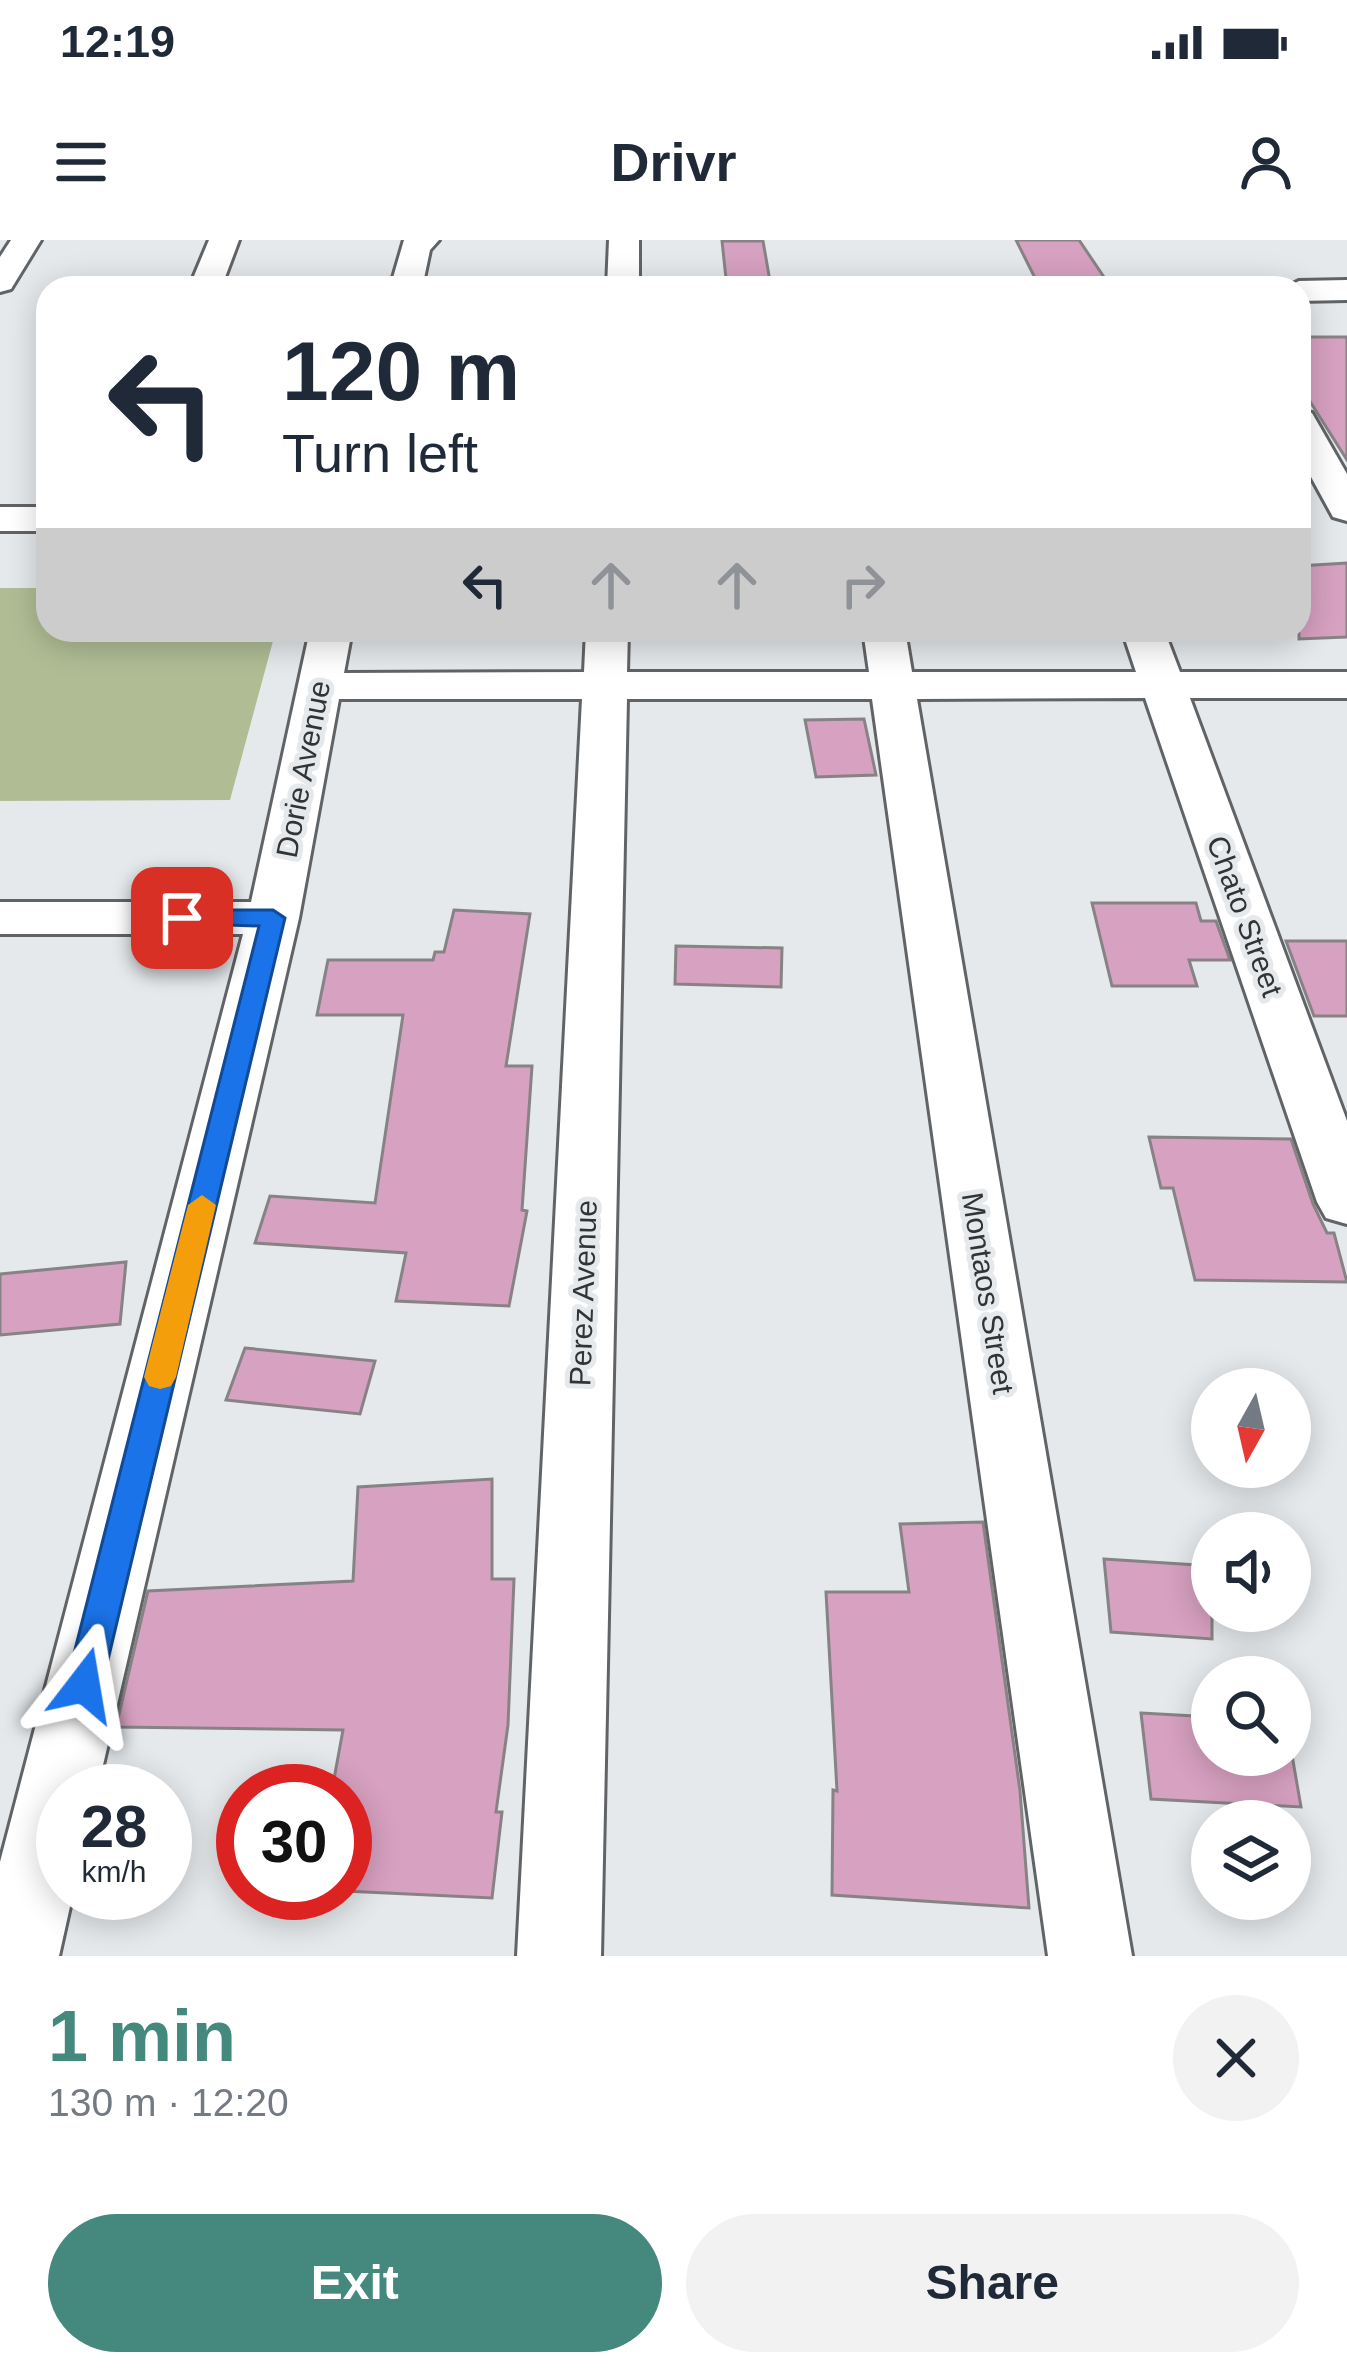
<!DOCTYPE html>
<meta charset="utf-8">
<style>
:root{--surface:#fff;--page:#f2f2f3;--text:#1f2937;--muted:#747a83;--accent:#44887e}
body{margin:0;font-family:Arial,sans-serif;background:var(--page);color:var(--text);height:100vh;display:flex;flex-direction:column;font-size:45px;white-space:nowrap}
*{box-sizing:border-box;margin:0}
p{font-size:39px;color:var(--muted)}
.icon{flex:none;width:66px;height:66px;fill:none;stroke:currentColor;stroke-width:2;stroke-linecap:round;stroke-linejoin:round}
.map{position:relative;height:1716px;overflow:hidden}
.side{display:flex;flex-direction:column;background:var(--surface);flex:1}
.side>*{flex:none}
.guide{position:absolute;left:36px;top:36px;width:1275px;height:366px;border-radius:36px;box-shadow:0 6px 30px #0003;background:#fff;color:var(--text);overflow:hidden}
.needle{width:78px;rotate:188deg}
.buttons{position:absolute;left:1191px;top:1128px;display:grid;gap:24px}
.buttons a{display:grid;place-items:center;width:120px;height:120px;border-radius:50%;background:var(--surface);box-shadow:0 6px 30px #0003;font-size:60px}
.speed{position:absolute;left:36px;top:1524px;display:flex;gap:24px;font-size:60px;font-weight:700;text-align:center}
.speed>*{display:grid;place-content:center;width:156px;height:156px;border-radius:50%;background:var(--surface);box-shadow:0 6px 30px #0003;line-height:1}
.speed small{font-size:30px;font-weight:400}
.speed .limit{border:18px solid #d22;background:#fff;color:#111}
.pin{position:absolute;display:grid;place-items:center;width:102px;height:102px;color:#fff;margin:-51px;border-radius:24px;box-shadow:0 6px 18px #0006}
.me{position:absolute;width:132px;margin:-66px;rotate:14deg;stroke-linejoin:round;filter:drop-shadow(0 0 9px #0008)}
.turn{display:flex;align-items:center;gap:42px;height:252px;padding:0 48px;font-size:54px}
.turn .icon{width:156px;height:156px;stroke-width:2.5}
.turn b{display:block;font-size:84px;line-height:102px}
.lanes{display:flex;align-items:center;height:114px;padding:0 48px;background:#0003;justify-content:center;gap:60px;direction:ltr}
.lanes .off{opacity:.35}
.round{display:grid;place-items:center;flex:none;width:126px;height:126px;border-radius:63px;background:var(--page)}
.summary{display:flex;align-items:center;justify-content:space-between;height:204px;padding:0 48px}
h1{font-size:72px;font-weight:700;line-height:90px;color:var(--accent)}
.cta{display:flex;gap:24px;margin-top:auto;padding:24px 48px}
.cta a{flex:1;height:138px;border-radius:72px;background:var(--accent);color:#fff;font-size:48px;font-weight:700;line-height:138px;text-align:center}
.cta a+a{background:var(--page);color:var(--text)}
.status{display:flex;justify-content:space-between;align-items:center;height:84px;padding:0 60px;background:var(--surface);direction:ltr}
.status svg{height:33px;fill:currentColor}
header{display:flex;justify-content:space-between;align-items:center;height:156px;padding:0 48px;background:var(--surface);font-size:54px;font-weight:700}
.map>svg:first-child{display:block}
.green{fill:#b0bd94}
.building{fill:#d7a1c1;stroke:#878385;stroke-width:3}
.lines{fill:none;stroke-linecap:round;stroke-linejoin:round}
.minor-casing{stroke:#616467;stroke-width:6}
.minor{fill:#fff;fill-rule:evenodd}
.route{fill:#1a73e8;stroke:#114b97;stroke-width:3}
.slow{fill:#f59e0b}
.labels{text-anchor:middle;dominant-baseline:central;stroke-width:10;stroke-linejoin:round;paint-order:stroke}
.street-label{font-size:30px;fill:#323334;stroke:#e5e9ec}
</style>
<div class="status"><b>12:19</b><svg viewBox="0 0 49 12"><path d="M0 12V9h3v3zM5 12V6h3v6zM10 12V3h3v9zM15 12V0h3v12zM26 1h20v11H26zM47 4h2v5h-2z"/></svg></div>
<header><svg class="icon" aria-label="menu" viewBox="0 0 24 24"><path d="M4 6h16M4 12h16M4 18h16"/></svg>Drivr<svg class="icon" aria-label="person" viewBox="0 0 24 24"><circle cx="12" cy="8" r="4"/><path d="M4 21q1-7 8-7t8 7"/></svg></header>
<div class="map">
<svg width="1347" height="1716" viewBox="0 0 1347 1716">
<rect width="100%" height="100%" fill="#e5e9ec"/>
<polygon class="green" points="0,348 48,348 48,390 276,390 230,560 0,561"/>
<g class="building">
<polygon points="1016,0 1079,0 1106,40 1037,42"/>
<polygon points="722,1 763,1 771,47 727,48"/>
<polygon points="1299,97 1347,97 1347,220 1299,144"/>
<polygon points="1347,323 1347,397 1299,399 1299,326"/>
<polygon points="864,479 876,535 816,537 805,480"/>
<polygon points="1092,663 1196,663 1201,681 1216,681 1230,720 1189,720 1197,746 1112,746"/>
<polygon points="454,670 530,674 506,826 532,826 522,970 527,971 509,1066 396,1061 406,1013 255,1003 270,956 375,963 403,775 317,775 328,720 433,720 435,712 444,712"/>
<polygon points="1286,701 1347,701 1347,776 1314,776"/>
<polygon points="676,706 782,708 781,747 675,744"/>
<polygon points="1149,897 1291,899 1313,964 1327,993 1334,993 1347,1042 1195,1040 1173,948 1161,948"/>
<polygon points="126,1022 120,1084 0,1095 0,1034"/>
<polygon points="245,1108 375,1121 360,1174 226,1160"/>
<polygon points="492,1239 492,1339 514,1339 508,1485 496,1572 502,1572 492,1658 345,1651 345,1550 332,1550 343,1490 116,1487 148,1351 353,1341 358,1247"/>
<polygon points="983,1282 1020,1551 1029,1668 832,1655 833,1550 837,1551 826,1352 909,1352 900,1284"/>
<polygon points="1104,1319 1212,1326 1212,1399 1111,1392"/>
<polygon points="1141,1473 1212,1477 1212,1515 1292,1515 1301,1567 1151,1559"/>
</g>
<g class="lines">
<g class="minor-casing">
<g id="minor">
<polygon points="11,0 41,0 11,49 0,52 0,17"/>
<polygon points="209,0 239,0 221,48 189,48"/>
<polygon points="404,0 439,0 430,10 422,48 390,48"/>
<polygon points="609,0 639,0 639,48 607,48"/>
<polygon points="1347,40 1347,60 1299,61 1299,48 1285,48 1299,41"/>
<polygon points="1299,170 1312,173 1347,234 1347,281 1333,277 1299,215"/>
<rect x="0" y="267" width="48" height="24"/>
<polygon points="310,390 352,390 344,433 584,432 586,390 628,390 627,432 869,432 863,390 905,390 912,432 1136,432 1122,390 1164,390 1180,432 1347,432 1347,458 1190,458 1347,881 1347,984 1326,978 1317,962 1145,458 917,459 1132,1716 1048,1716 872,459 627,459 601,1716 517,1716 582,459 339,459 299,678 97,1551 63,1551 63,1653 73,1653 59,1716 0,1716 0,1622 243,694 0,694 0,662 251,662"/>
</g>
</g>
<use href="#minor" class="minor"/>
</g>
<polygon class="route" points="182,670 273,670 285,678 102,1445 96,1457 84,1462 71,1457 66,1445 259,686 173,683 170,678 173,672"/>
<polygon class="slow" points="202,955 216,965 176,1137 171,1146 160,1149 149,1146 144,1137 188,965"/>
<g class="labels">
<g class="street-label">
<text transform="translate(303 529) rotate(-79)">Dorie Avenue</text>
<text transform="translate(1245 676) rotate(70)">Chato Street</text>
<text transform="translate(583 1053) rotate(-88)">Perez Avenue</text>
<text transform="translate(988 1053) rotate(81)">Montaos Street</text>
</g>
</g>
</svg>
<div class="buttons">
<a><svg class="needle" viewBox="-14 -14 28 28"><path d="M0-13l5 13h-10z" fill="#e53935"/><path d="M0 13l5-13h-10z" fill="#747a83"/></svg></a>
<a><svg class="icon" aria-label="sound" viewBox="0 0 24 24"><path d="M4 9h4l5-4v14l-5-4H4zM17 9q2 3 0 6"/></svg></a>
<a><svg class="icon" aria-label="search" viewBox="0 0 24 24"><circle cx="10" cy="10" r="6"/><path d="M15 15l6 6"/></svg></a>
<a><svg class="icon" aria-label="layers" viewBox="0 0 24 24"><path d="M12 4l9 5-9 5-9-5zM3 14l9 5 9-5"/></svg></a>
</div>
<div class="speed"><div>28<small>km/h</small></div><div class="limit">30</div></div>
<div class="pin" style="left:182px;top:678px;background:#d93025"><svg class="icon" aria-label="arrive" viewBox="0 0 24 24"><path d="M6 21V4h12l-3 4 3 4H6"/></svg></div>
<svg class="me" style="left:84px;top:1445px" viewBox="-20 -20 40 40"><path d="M0-17L14 15 0 8-14 15z" fill="#1a73e8" stroke="#fff" stroke-width="4"/></svg>
<div class="guide">
<div class="turn"><svg class="icon" aria-label="left" viewBox="0 0 24 24"><path d="M17 20v-9H6M10 6l-5 5 5 5"/></svg><div><b>120 m</b>Turn left</div></div>
<div class="lanes"><svg class="icon" aria-label="left" viewBox="0 0 24 24"><path d="M17 20v-9H6M10 6l-5 5 5 5"/></svg><svg class="icon off" aria-label="ahead" viewBox="0 0 24 24"><path d="M12 20V5M6 11l6-6 6 6"/></svg><svg class="icon off" aria-label="ahead" viewBox="0 0 24 24"><path d="M12 20V5M6 11l6-6 6 6"/></svg><svg class="icon off" aria-label="right" viewBox="0 0 24 24"><path d="M7 20v-9h11M14 6l5 5-5 5"/></svg></div>
</div>
</div>
<section class="side">
<div class="summary"><div><h1>1 min</h1><p>130 m · 12:20</p></div><a class="round"><svg class="icon" aria-label="close" viewBox="0 0 24 24"><path d="M6 6l12 12M18 6L6 18"/></svg></a></div>
<div class="cta"><a>Exit</a><a>Share</a></div>
</section>
